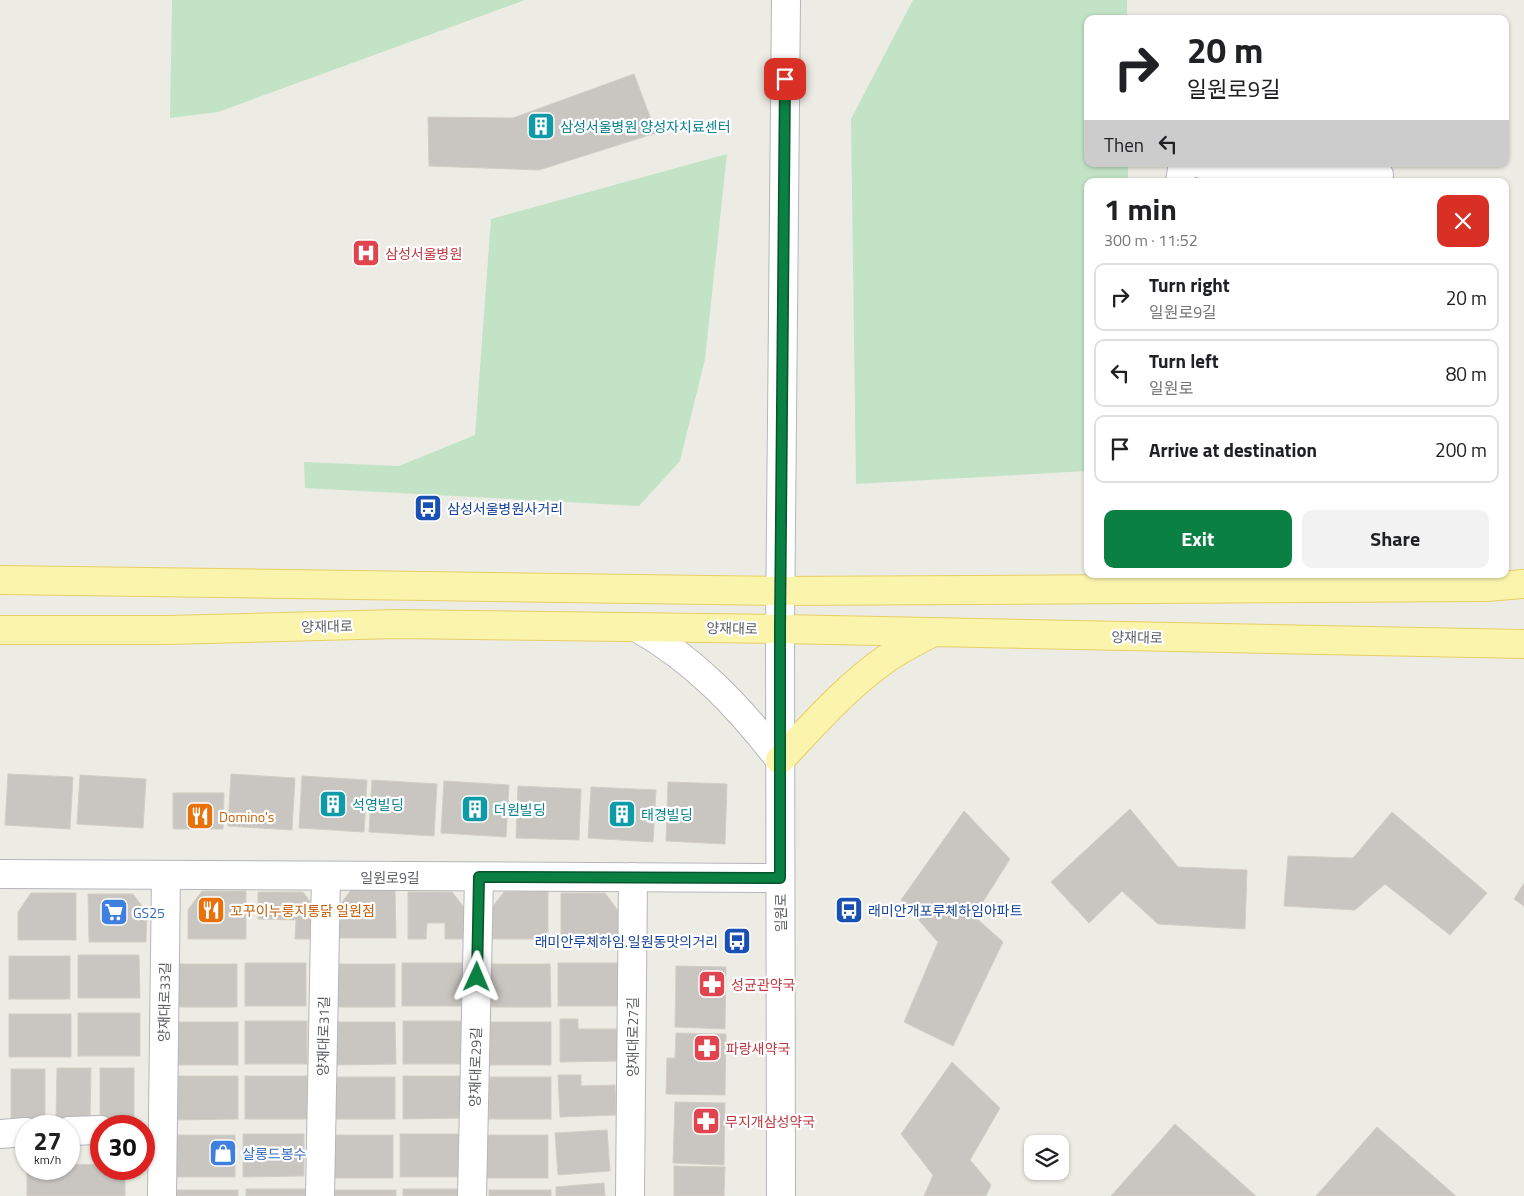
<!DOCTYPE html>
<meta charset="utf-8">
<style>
:root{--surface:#fff;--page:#f2f2f2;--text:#202124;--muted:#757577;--line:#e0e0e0;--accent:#0b8043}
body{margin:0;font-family:"Titillium Web","Noto Sans KR",sans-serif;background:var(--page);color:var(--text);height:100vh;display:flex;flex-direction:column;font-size:19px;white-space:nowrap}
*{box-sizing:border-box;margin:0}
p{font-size:16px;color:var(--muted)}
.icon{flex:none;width:28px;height:28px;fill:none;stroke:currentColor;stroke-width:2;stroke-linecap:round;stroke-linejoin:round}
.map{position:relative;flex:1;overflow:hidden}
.drawer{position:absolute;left:1084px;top:178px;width:425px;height:400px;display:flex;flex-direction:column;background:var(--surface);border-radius:10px;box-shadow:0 1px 4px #0004}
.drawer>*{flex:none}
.top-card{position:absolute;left:1084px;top:15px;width:425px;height:152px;border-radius:10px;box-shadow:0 1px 4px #0004;background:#fff;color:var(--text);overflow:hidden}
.buttons{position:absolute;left:1024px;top:1135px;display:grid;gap:10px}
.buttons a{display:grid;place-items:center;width:45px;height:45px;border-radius:10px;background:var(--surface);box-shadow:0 1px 4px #0004;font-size:25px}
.speed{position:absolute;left:15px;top:1115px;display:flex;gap:10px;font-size:25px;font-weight:700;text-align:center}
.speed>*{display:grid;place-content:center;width:65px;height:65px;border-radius:50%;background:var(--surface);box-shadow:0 1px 4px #0004;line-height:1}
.speed small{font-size:12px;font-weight:400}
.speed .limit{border:8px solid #d22;background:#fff;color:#111}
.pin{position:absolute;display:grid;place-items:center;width:42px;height:42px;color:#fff;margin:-21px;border-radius:10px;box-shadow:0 2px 8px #0006}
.me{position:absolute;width:55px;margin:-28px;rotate:1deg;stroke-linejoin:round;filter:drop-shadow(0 0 4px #0008)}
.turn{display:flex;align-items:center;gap:18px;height:105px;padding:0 20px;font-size:22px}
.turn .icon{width:65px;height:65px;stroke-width:2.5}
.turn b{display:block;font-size:35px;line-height:42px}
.then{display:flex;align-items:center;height:48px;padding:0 20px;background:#0003;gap:10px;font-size:19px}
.round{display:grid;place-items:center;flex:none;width:52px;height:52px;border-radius:10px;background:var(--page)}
.headline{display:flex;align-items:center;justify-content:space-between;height:85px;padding:0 20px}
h1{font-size:30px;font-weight:700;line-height:38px}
.action{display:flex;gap:10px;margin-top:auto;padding:10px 20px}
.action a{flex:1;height:58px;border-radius:10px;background:var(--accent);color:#fff;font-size:20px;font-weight:700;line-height:58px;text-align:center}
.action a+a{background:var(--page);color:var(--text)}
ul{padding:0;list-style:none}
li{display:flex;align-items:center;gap:15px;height:68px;margin:0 10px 8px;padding:0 10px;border:2px solid var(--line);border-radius:10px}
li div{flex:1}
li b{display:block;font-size:19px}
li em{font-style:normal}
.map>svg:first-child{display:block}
.green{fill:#c2e3c5}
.building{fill:#c9c6c1;stroke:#d2cec3}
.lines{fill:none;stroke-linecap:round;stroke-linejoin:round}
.minor-casing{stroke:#b4b6ba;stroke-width:30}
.major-casing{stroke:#e8cf63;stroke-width:30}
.minor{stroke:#fff;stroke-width:28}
.major{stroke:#faf4ad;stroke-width:28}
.route-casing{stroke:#07532c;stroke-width:12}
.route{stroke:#0b8043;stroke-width:9}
.labels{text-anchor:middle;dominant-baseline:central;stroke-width:4.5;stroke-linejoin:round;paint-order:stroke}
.culture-label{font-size:14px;fill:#0d838f;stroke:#fff;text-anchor:start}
.health-label{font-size:14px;fill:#be3a42;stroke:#fff;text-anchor:start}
.transit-label{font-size:14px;fill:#164399;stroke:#fff;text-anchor:start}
.street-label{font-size:14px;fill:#5c5f64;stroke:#fff}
.food-label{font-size:14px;fill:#c56008;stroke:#fff;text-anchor:start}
.shop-label{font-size:14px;fill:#366cbe;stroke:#fff;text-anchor:start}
</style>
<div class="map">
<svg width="1524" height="1196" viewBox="0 0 1524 1196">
<rect width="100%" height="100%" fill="#edece4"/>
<g class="green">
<polygon points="172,0 525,0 218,112 170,118"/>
<polygon points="913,0 1127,0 1127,19 1088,19 1088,164 1128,164 1128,181 1088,181 1087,471 856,484 851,119"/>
<polygon points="727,154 705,359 680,461 639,506 305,488 304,462 399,466 475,435 491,219"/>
</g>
<g class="building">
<polygon points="634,74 656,133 539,170 429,166 428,117 513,118"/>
<polygon points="8,774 73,777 70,829 5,825"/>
<polygon points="231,774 295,778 292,830 228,826"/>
<polygon points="80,775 146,779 143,828 77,824"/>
<polygon points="302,776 367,780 364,832 299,828"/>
<polygon points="372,780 437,784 434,836 369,832"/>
<polygon points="444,781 509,785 506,837 441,833"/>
<polygon points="668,782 727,784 725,844 666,841"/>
<polygon points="518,786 581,789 579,840 516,838"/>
<polygon points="591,787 656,790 653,842 588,838"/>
<polygon points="173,793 224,793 223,829 173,829"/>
<polygon points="1130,809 1178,867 1247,870 1245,929 1158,924 1122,891 1089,923 1051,882"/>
<polygon points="964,811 1010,859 974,916 1003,942 953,1046 904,1022 938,942 901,900"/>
<polygon points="1392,812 1487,893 1450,935 1385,884 1355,910 1284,906 1288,856 1353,858"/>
<polygon points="1524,883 1524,906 1514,899"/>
<polygon points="351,890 395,890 396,938 337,938 337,909"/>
<polygon points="202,891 246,891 246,939 188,939 188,910"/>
<polygon points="548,891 548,939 490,939 490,910 504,892"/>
<polygon points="258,892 303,892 317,911 316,939 295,939 296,920 258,919"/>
<polygon points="408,892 452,892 466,910 467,939 445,939 445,923 427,923 426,939 408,939"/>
<polygon points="31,893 76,893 76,940 18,940 18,912"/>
<polygon points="561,893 605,893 619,912 619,940 561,940"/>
<polygon points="88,894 133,894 147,913 146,942 89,942"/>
<polygon points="78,955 139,955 140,998 78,998"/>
<rect x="9" y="956" width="61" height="43"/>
<rect x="245" y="963" width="61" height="43"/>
<rect x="402" y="963" width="62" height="43"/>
<rect x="558" y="963" width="61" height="43"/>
<polygon points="175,964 237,964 237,1007 176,1007"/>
<rect x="333" y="964" width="62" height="43"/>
<polygon points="489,964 550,964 551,1007 489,1007"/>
<polygon points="676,966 726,967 725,1029 675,1027"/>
<rect x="78" y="1013" width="62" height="43"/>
<rect x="9" y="1014" width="62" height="43"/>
<polygon points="560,1019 578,1019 578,1029 621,1029 621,1061 560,1062"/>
<rect x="245" y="1021" width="62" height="43"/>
<rect x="403" y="1021" width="61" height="43"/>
<rect x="176" y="1022" width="62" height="43"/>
<polygon points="334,1022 395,1022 396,1064 334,1065"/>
<rect x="489" y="1022" width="62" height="43"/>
<polygon points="676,1033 726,1034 725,1095 666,1094 667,1058 675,1058"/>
<polygon points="952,1062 1000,1108 970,1160 991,1185 986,1196 924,1196 933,1175 901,1134"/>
<polygon points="57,1068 91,1068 90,1119 56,1118"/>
<rect x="100" y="1068" width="34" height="51"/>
<rect x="11" y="1069" width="34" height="51"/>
<polygon points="558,1075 581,1075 581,1086 615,1085 616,1115 560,1117"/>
<polygon points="176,1076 238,1076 238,1119 176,1120"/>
<rect x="245" y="1076" width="62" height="43"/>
<polygon points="403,1076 464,1076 465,1118 403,1119"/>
<rect x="334" y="1077" width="61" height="42"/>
<rect x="489" y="1077" width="62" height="42"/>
<polygon points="675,1102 725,1103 724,1165 673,1163"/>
<polygon points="1175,1124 1256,1196 1111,1196"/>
<polygon points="1377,1127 1456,1196 1316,1196"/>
<polygon points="607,1130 610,1171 558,1175 555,1133"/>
<polygon points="243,1134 304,1134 304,1176 243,1177"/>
<rect x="400" y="1134" width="62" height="43"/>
<polygon points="173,1135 235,1135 235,1177 174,1177"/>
<rect x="331" y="1135" width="62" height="43"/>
<polygon points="486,1135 548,1135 548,1178 487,1178"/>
<polygon points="69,1164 101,1165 101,1169 125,1169 125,1196 27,1196 27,1169 69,1169"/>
<polygon points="674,1166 725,1167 724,1196 674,1196"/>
<polygon points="604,1183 605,1196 556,1196 556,1187"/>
<rect x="246" y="1189" width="61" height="7"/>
<rect x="403" y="1189" width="62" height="7"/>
<rect x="176" y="1190" width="62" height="6"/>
<rect x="334" y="1190" width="62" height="6"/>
<rect x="489" y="1190" width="62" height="6"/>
</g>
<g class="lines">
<g class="minor-casing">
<g id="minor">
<polyline points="1201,164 1379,175"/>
<polyline points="1180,181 1183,164"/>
<path d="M 636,627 C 695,660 739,707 780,760"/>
<polyline points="0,874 780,878"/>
<polyline points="69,1131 101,1130"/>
<polyline points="0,1134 26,1132"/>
<polyline points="162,1196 166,875"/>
<polyline points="320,1196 326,876"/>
<polyline points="472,1196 479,877"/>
<polyline points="630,1196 633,877"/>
<polyline points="781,1196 780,629 786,0"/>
</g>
</g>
<g class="major-casing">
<g id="major">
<polyline points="0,580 780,591 1487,587 1524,584"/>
<polyline points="0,630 169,630 396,624 780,629 1524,644"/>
<path d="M 780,760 C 813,725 846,687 886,659 C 900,649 917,641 933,632"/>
</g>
</g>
<use href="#minor" class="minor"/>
<use href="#major" class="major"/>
</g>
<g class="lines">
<g class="route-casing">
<polyline id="route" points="477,977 479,877 780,878 780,629 785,79"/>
</g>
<use href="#route" class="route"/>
</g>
<defs>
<g id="building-square" transform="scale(1.4375)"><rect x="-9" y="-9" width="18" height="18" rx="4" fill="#0f9aa8" stroke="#fff"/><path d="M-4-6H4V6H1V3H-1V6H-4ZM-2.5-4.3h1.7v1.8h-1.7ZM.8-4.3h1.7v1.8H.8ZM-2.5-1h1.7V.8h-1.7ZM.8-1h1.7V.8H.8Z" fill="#fff"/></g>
<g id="hospital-square" transform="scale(1.4375)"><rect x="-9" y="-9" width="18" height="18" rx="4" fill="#e0444e" stroke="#fff"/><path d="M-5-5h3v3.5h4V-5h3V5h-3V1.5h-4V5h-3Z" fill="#fff"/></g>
<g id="bus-square" transform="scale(1.4375)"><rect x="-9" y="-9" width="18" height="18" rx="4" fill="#1a4fb4" stroke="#fff"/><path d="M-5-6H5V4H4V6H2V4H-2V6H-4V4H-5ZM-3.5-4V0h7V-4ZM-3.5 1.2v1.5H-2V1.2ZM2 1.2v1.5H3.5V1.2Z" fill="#fff"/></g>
<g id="restaurant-square" transform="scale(1.4375)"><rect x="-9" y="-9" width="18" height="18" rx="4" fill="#e8710a" stroke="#fff"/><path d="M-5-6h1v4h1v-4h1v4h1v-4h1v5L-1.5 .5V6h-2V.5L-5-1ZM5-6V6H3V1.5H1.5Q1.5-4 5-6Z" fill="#fff"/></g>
<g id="supermarket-square" transform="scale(1.4375)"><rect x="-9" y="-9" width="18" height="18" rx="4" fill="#3f7fe0" stroke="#fff"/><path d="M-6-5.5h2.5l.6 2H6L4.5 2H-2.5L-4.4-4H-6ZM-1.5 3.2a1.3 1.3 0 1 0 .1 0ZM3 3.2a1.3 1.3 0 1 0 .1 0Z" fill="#fff"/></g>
<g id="pharmacy-square" transform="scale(1.4375)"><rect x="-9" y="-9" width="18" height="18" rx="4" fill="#e0444e" stroke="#fff"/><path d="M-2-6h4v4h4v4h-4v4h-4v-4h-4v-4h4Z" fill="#fff"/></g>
<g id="shop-square" transform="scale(1.4375)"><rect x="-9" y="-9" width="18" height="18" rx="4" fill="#3f7fe0" stroke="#fff"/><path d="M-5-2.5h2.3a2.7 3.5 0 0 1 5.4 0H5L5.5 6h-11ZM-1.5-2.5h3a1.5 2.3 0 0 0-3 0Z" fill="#fff"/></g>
</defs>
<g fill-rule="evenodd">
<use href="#building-square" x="541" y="126"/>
<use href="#hospital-square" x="366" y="253"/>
<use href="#bus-square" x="428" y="508"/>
<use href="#building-square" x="333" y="804"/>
<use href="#building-square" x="475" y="809"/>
<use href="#building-square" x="622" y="814"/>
<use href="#restaurant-square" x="200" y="816"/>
<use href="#restaurant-square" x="211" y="910"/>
<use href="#bus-square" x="849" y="910"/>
<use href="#supermarket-square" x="114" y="912"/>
<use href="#bus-square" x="737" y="941"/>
<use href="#pharmacy-square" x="712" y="984"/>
<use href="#pharmacy-square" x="707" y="1048"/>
<use href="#pharmacy-square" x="706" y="1121"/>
<use href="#shop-square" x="223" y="1153"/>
</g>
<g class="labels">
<g class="culture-label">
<text x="560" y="126">삼성서울병원 양성자치료센터</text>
<text x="352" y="804">석영빌딩</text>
<text x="494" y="809">더원빌딩</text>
<text x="641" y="814">태경빌딩</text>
</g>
<g class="health-label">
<text x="385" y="253">삼성서울병원</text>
<text x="731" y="984">성균관약국</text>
<text x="726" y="1048">파랑새약국</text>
<text x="725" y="1121">무지개삼성약국</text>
</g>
<g class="transit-label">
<text x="447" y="508">삼성서울병원사거리</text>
<text x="868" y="910">래미안개포루체하임아파트</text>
<text x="718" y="941" text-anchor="end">래미안루체하임.일원동맛의거리</text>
</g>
<g class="street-label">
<text transform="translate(327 626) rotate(-1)">양재대로</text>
<text transform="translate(732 628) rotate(1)">양재대로</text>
<text transform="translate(1137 637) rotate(1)">양재대로</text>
<text x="390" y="877">일원로9길</text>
<text transform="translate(780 913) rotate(-90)">일원로</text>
<text transform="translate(164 1002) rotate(-89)">양재대로33길</text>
<text transform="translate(323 1036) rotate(-89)">양재대로31길</text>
<text transform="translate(632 1037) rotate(-90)">양재대로27길</text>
<text transform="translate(475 1067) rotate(-89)">양재대로29길</text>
</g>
<g class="food-label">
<text x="219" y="816">Domino's</text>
<text x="230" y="910">꼬꾸이누룽지통닭 일원점</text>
</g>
<g class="shop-label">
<text x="133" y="912">GS25</text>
<text x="242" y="1153">살롱드봉수</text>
</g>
</g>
</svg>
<div class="buttons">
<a><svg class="icon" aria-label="layers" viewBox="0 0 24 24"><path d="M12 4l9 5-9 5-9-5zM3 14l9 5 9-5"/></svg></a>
</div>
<div class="speed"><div>27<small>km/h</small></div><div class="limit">30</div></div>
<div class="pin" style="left:785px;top:79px;background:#d93025"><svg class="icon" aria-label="arrive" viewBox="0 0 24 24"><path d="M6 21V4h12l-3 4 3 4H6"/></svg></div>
<svg class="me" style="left:477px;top:977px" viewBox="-20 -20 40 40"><path d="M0-17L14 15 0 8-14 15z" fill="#0b8043" stroke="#fff" stroke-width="4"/></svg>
<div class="top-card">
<div class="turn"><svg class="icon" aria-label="right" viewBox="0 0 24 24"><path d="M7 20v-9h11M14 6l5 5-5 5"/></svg><div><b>20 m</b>일원로9길</div></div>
<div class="then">Then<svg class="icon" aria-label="left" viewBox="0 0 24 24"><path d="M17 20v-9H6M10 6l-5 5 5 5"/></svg></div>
</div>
<section class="drawer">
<div class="headline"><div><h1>1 min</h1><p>300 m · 11:52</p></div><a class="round" style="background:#d93025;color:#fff"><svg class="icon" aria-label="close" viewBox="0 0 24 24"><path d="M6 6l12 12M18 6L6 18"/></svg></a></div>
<ul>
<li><svg class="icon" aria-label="right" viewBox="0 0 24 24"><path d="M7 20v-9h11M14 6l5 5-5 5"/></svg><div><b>Turn right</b><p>일원로9길</p></div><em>20 m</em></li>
<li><svg class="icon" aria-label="left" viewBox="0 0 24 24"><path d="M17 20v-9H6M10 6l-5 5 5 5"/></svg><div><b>Turn left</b><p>일원로</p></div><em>80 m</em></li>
<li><svg class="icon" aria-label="arrive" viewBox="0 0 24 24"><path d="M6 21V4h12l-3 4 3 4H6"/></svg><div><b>Arrive at destination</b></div><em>200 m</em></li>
</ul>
<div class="action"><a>Exit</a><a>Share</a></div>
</section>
</div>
